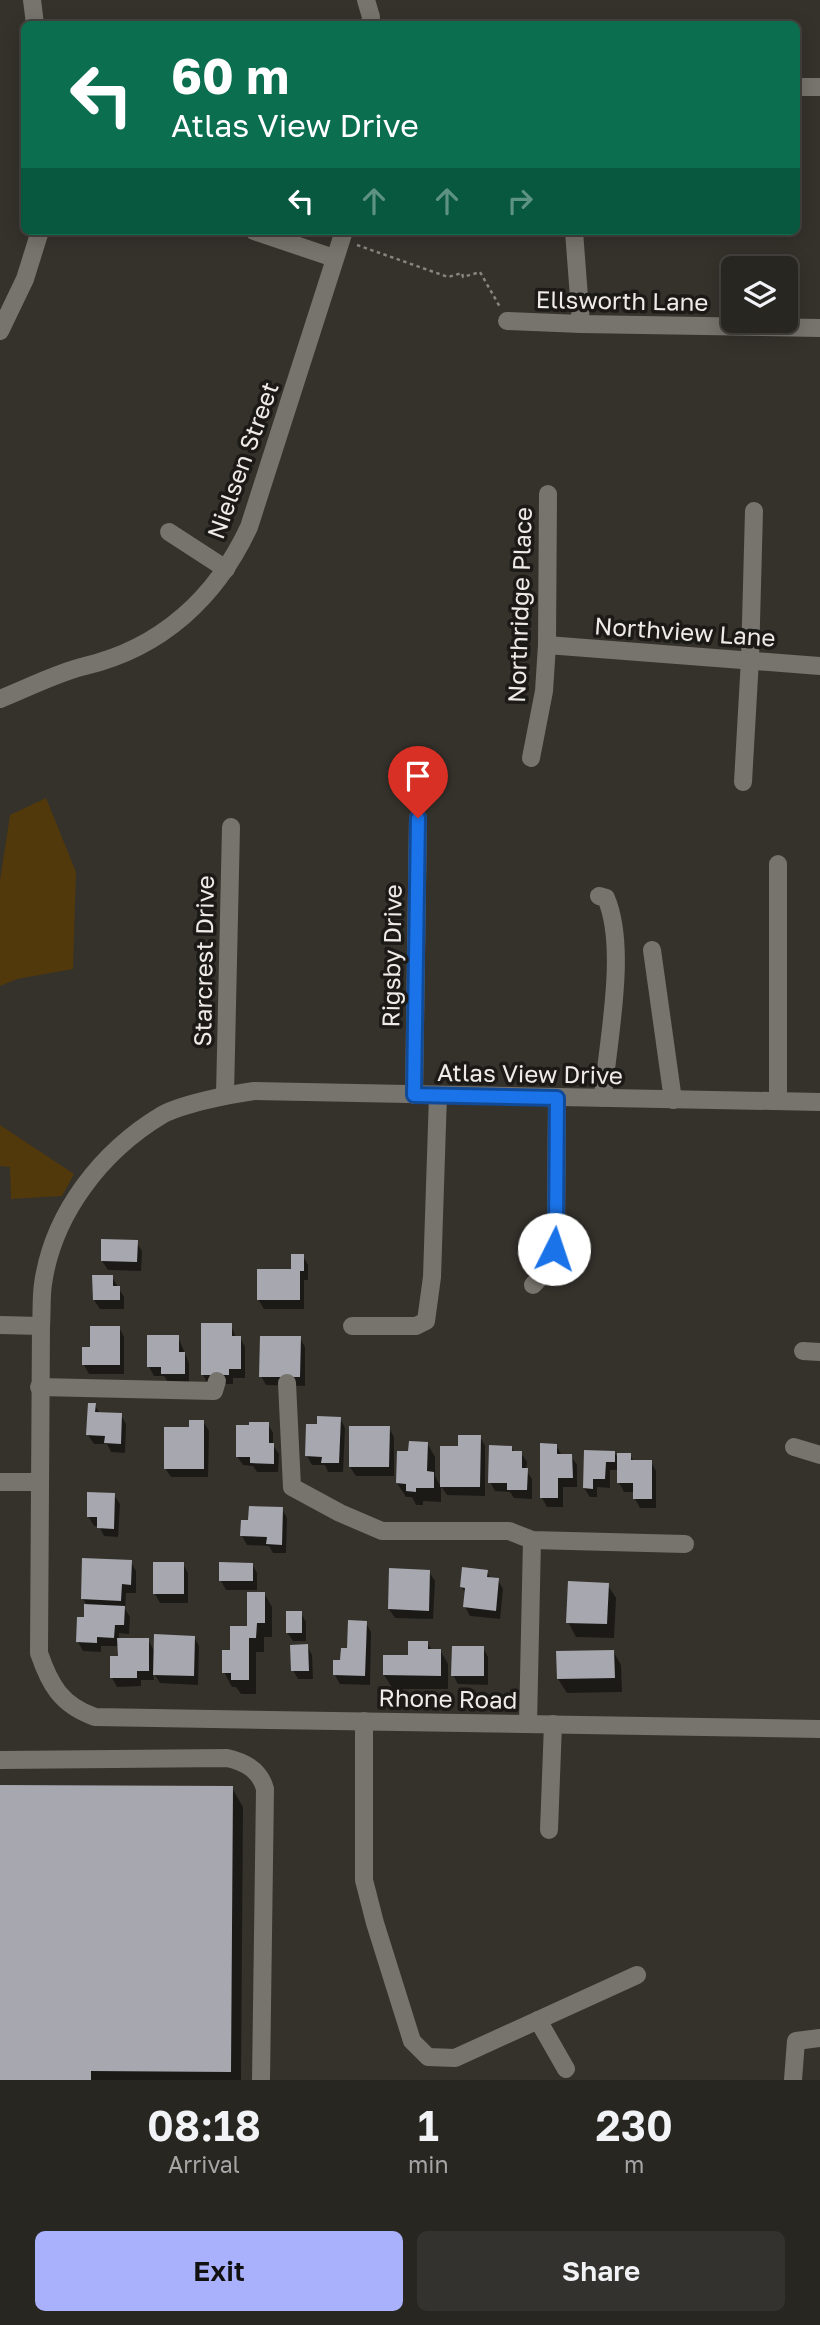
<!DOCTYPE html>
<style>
:root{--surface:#282621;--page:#34322e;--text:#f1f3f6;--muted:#a5a5a5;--line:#44433f;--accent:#a9b0fc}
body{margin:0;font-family:"Golos Text",sans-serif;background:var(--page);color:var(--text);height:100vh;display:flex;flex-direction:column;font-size:26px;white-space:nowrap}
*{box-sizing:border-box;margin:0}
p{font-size:23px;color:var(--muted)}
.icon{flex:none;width:38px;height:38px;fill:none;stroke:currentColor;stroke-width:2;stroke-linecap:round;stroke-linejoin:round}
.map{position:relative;height:2080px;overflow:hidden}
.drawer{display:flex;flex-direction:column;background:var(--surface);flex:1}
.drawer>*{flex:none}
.top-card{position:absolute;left:21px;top:21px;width:779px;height:214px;border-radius:10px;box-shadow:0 4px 18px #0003,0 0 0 2px var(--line);background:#0b6e4f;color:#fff;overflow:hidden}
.fabs{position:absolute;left:721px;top:256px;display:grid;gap:14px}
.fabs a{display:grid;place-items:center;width:77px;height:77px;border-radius:10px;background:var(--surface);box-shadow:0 4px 18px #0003,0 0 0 2px var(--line);font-size:35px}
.pin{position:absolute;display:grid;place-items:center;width:60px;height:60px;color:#fff;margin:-72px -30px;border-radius:50% 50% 50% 0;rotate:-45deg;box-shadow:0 0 7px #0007}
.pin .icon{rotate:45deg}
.me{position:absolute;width:77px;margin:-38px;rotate:4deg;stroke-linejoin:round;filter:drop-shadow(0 0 5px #0008)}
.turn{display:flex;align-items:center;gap:24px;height:147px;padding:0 35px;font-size:32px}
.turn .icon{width:91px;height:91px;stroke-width:2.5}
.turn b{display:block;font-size:49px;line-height:60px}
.lanes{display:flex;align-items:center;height:66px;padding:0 35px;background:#0003;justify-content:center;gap:35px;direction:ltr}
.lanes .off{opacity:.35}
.eta{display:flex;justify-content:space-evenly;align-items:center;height:119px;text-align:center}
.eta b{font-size:42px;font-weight:600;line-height:49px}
.cta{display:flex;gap:14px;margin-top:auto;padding:14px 35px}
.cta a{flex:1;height:80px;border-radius:10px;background:var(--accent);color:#111;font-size:28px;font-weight:600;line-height:80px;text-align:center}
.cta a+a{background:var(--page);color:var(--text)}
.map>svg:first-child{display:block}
.green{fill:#51390b}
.shadow{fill:#0007}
.building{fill:#a6a7af}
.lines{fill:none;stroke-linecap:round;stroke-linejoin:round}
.path{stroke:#888580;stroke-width:2.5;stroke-dasharray:3.5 3.5;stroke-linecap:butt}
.minor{stroke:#77736d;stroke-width:18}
.route-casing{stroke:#114b97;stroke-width:18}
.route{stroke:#1a73e8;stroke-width:12}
.labels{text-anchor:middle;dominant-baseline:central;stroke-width:7;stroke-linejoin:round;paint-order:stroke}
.street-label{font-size:24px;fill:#eeebe8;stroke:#1b1a17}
</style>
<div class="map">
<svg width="820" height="2080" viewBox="0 0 820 2080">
<rect width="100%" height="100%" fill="#35322c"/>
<g class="green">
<polygon points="46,798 76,872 73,969 17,979 0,986 0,881 10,815"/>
<polygon points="0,1125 74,1174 62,1196 11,1199 10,1167 0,1166"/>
</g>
<g class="shadow">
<polygon points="136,1242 142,1251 141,1271 108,1270 102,1261"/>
<polygon points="303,1256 308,1265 308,1280 304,1280 304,1309 264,1309 258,1299 293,1271"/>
<polygon points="112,1277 124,1297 124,1309 100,1309 94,1300"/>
<polygon points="231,1325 236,1338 240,1338 245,1347 245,1378 233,1378 233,1384 208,1384 203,1375"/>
<polygon points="119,1327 124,1337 124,1374 89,1374 84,1365 91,1349"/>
<polygon points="178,1337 189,1363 189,1382 168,1382 164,1376 154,1376 149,1367"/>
<polygon points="300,1338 305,1347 305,1386 266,1385 261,1376"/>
<polygon points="95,1405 100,1414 121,1415 126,1424 125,1453 111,1452 107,1444 94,1444 88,1435"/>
<polygon points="340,1418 345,1428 343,1472 328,1472 325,1465 312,1465 307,1456 319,1426"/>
<polygon points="203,1421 209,1431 208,1477 171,1477 165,1468 191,1429"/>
<polygon points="268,1424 273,1433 273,1445 279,1454 278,1472 257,1472 253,1466 243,1465 237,1456"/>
<polygon points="389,1428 394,1437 394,1476 356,1476 350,1467"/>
<polygon points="480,1437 485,1446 485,1496 447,1495 441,1486 459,1447"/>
<polygon points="427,1443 435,1457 435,1476 441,1487 441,1502 423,1501 423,1505 416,1505 412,1497 406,1497 397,1483 410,1453"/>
<polygon points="556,1445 561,1454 571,1456 577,1465 577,1487 563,1487 563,1507 547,1507 542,1498"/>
<polygon points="511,1447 514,1452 521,1453 527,1462 526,1470 532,1479 532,1499 514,1498 510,1492 495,1491 490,1482"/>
<polygon points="586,1451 614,1452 619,1460 630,1454 634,1462 651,1462 656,1471 656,1508 640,1508 635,1499 635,1492 624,1492 619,1483 619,1470 610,1470 610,1488 597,1487 597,1497 590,1497 584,1488"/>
<polygon points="114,1495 120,1504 118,1537 104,1536 99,1526 94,1526 88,1516"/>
<polygon points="282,1509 287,1518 286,1553 273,1553 269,1546 247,1545 242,1536 250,1522"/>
<polygon points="131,1562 136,1571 136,1593 126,1593 125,1609 130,1617 129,1634 119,1633 119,1640 148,1640 155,1652 194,1637 199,1646 198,1685 160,1683 153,1672 154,1680 141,1680 141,1686 117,1687 112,1678 119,1658 119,1646 101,1646 101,1652 83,1651 78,1642 85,1619 86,1604 83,1599"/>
<polygon points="183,1564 188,1573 188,1603 160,1603 155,1594"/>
<polygon points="252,1564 257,1573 257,1590 226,1590 221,1581"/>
<polygon points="429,1572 435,1581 433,1619 395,1618 389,1609"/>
<polygon points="487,1572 491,1579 498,1580 503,1589 500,1619 470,1616 465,1607 466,1595 462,1587"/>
<polygon points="607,1584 616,1598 614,1638 576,1637 568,1622"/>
<polygon points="264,1593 272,1607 272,1637 264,1637 264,1652 256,1652 256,1694 241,1694 236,1687 232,1687 224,1672 232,1652 248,1628"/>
<polygon points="301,1613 306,1622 306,1641 293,1641 287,1632"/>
<polygon points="366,1623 371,1632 370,1685 340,1684 335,1675"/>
<polygon points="427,1643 432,1650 440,1650 448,1664 448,1689 393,1689 384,1675"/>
<polygon points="307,1646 312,1655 313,1679 298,1679 293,1670"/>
<polygon points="483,1648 488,1657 488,1685 458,1684 453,1675"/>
<polygon points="613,1651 621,1665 622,1692 567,1693 558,1679"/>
<polygon points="0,1787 232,1788 243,1807 241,2080 0,2080"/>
</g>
<g class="building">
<polygon points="101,1239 138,1240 137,1262 101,1261"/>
<polygon points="291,1254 304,1254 304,1271 300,1271 300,1300 257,1300 257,1269 291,1269"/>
<polygon points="92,1275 113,1275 113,1286 120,1286 120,1300 93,1300"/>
<polygon points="201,1323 232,1323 232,1336 241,1336 241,1369 229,1369 229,1375 201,1375"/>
<polygon points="90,1326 120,1326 120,1365 82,1365 82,1347 90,1347"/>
<polygon points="147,1335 179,1335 179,1352 185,1352 185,1374 161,1374 161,1367 147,1367"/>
<polygon points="260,1336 301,1336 300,1377 259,1377"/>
<polygon points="88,1403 96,1403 95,1412 122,1413 121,1444 104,1443 105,1436 86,1435"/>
<polygon points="317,1416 341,1417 339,1463 321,1463 322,1457 305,1456 306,1424 317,1424"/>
<polygon points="189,1420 204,1420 204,1469 164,1469 164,1427 189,1427"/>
<polygon points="249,1422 269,1422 269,1443 274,1443 274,1464 250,1463 250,1457 236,1457 236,1425 249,1425"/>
<polygon points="349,1426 390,1426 389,1467 349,1467"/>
<polygon points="458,1435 481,1435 480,1487 440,1487 440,1446 458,1446"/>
<polygon points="409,1441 428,1442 427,1471 434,1472 434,1488 416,1488 416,1492 406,1491 406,1484 396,1483 397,1451 408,1451"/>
<polygon points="540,1443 557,1444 557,1454 572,1454 573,1478 558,1478 558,1498 540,1498"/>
<polygon points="489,1445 512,1446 512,1451 522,1451 522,1468 528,1468 527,1490 507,1490 507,1483 488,1483"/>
<polygon points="584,1450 615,1451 615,1462 606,1462 605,1479 593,1479 593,1489 583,1488"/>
<polygon points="617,1453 631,1453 631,1460 652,1460 652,1499 633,1499 633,1483 617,1483"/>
<polygon points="87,1492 115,1493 114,1529 97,1528 97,1517 87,1517"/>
<polygon points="249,1506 283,1507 282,1545 266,1544 267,1537 240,1536 241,1520 248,1520"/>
<polygon points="82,1558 132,1560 131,1585 122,1584 121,1601 81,1599"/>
<rect x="153" y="1562" width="31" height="32"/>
<polygon points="219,1562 253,1563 253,1581 219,1581"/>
<polygon points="462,1567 488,1570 487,1577 499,1578 496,1611 463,1607 465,1588 460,1587"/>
<polygon points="389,1568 430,1570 429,1611 388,1609"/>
<polygon points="568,1581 609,1583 607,1624 566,1623"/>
<polygon points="247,1592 265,1592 265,1623 257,1623 256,1638 249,1638 249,1680 231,1680 231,1673 222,1673 222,1650 230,1650 230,1626 247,1626"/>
<polygon points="84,1604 125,1606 124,1625 115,1625 114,1638 97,1637 97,1643 76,1642 77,1617 84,1617"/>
<rect x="286" y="1611" width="16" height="22"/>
<polygon points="348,1620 367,1621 365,1676 333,1675 333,1660 340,1660 341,1648 347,1648"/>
<polygon points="154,1634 195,1636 194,1676 153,1675"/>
<polygon points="117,1638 149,1638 149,1671 137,1671 137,1678 110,1678 110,1656 118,1656"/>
<polygon points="408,1641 428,1641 428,1649 441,1649 441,1676 383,1675 383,1655 408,1655"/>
<polygon points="308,1644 309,1671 291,1671 290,1645"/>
<polygon points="452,1646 484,1646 484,1676 451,1676"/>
<polygon points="614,1650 615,1678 557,1679 556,1651"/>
<polygon points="0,1785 233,1786 231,2072 91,2071 91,2080 0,2080"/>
</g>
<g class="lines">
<polyline class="path" points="357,245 448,277 462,273 463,277 480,272 500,307"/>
<g class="minor">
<polyline points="32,0 35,24"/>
<polyline points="366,0 371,17 370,24"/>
<polyline points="796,87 820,87"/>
<polyline points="254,231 334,258"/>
<polyline points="574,231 581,324"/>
<polyline points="507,321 581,324 820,328"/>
<polyline points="0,331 25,279 40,231"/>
<polyline points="169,532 226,569"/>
<polyline points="547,645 820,666"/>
<path d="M 0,699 C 28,688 56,673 85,666 C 161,648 216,598 249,527 L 344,231"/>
<polyline points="531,758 544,691 547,645 548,494"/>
<polyline points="743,782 750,659 754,511"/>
<path d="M 599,896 L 606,898 C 628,949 607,1044 603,1098"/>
<polyline points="652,950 673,1100"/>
<polyline points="225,1095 231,827"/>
<polyline points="414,1095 418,818"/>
<polyline points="778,1101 778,864"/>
<path d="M 820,1102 L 254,1091 C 232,1094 181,1104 162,1115 C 102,1151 53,1213 43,1284 C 41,1298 42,1312 41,1326 L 39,1653 C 50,1685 61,1705 95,1717 L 820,1729"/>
<polyline points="533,1285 551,1266 556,1233 557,1098"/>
<polyline points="0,1325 41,1326"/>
<polyline points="352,1326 416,1326 426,1321 432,1277 438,1095"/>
<polyline points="803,1351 820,1352"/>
<polyline points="287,1383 292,1487 340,1513 382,1531 509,1531 532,1540 685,1544"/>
<polyline points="39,1387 214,1391 217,1381"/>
<polyline points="794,1447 820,1455"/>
<polyline points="0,1482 40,1482"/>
<polyline points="364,1721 364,1880 375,1923 412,2041 428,2057 455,2058 637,1975"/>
<polyline points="528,1724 532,1540"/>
<path d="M 0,1760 L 227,1758 C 245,1762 260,1770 265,1789 L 261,2080"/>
<polyline points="549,1830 553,1724"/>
<polyline points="538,2020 566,2069"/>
<polyline points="793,2080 796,2041 820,2038"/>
</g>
</g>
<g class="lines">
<g class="route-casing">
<polyline id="route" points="418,818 414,1095 557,1098 556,1233 554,1249"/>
</g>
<use href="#route" class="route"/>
</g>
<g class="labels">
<g class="street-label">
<text transform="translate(622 300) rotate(1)">Ellsworth Lane</text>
<text transform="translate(242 460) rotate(-70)">Nielsen Street</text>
<text transform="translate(519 605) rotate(-88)">Northridge Place</text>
<text transform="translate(685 631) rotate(4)">Northview Lane</text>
<text transform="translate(391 956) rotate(-89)">Rigsby Drive</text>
<text transform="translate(203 961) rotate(-89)">Starcrest Drive</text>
<text transform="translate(530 1073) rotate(1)">Atlas View Drive</text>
<text transform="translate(448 1698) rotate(1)">Rhone Road</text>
</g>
</g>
</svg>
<div class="fabs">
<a><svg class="icon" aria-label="layers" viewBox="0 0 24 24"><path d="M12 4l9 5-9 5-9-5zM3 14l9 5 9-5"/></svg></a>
</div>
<div class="pin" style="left:418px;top:818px;background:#d93025"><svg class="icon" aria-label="arrive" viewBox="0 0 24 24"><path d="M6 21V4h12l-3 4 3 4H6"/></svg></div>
<svg class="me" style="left:554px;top:1249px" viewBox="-20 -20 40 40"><circle r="19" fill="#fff"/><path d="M0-13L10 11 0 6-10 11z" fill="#1a73e8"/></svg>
<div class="top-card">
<div class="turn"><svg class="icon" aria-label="left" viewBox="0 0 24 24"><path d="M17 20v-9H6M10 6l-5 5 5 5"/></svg><div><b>60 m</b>Atlas View Drive</div></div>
<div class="lanes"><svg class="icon" aria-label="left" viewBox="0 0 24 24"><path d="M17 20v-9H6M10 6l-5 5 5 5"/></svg><svg class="icon off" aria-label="ahead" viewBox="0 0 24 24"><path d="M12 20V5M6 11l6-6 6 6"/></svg><svg class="icon off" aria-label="ahead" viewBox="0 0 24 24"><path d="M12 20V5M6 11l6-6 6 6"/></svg><svg class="icon off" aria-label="right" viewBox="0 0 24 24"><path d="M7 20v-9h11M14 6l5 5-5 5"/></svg></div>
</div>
</div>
<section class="drawer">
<div class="eta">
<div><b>08:18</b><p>Arrival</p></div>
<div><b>1</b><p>min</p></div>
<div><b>230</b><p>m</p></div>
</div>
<div class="cta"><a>Exit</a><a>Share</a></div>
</section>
